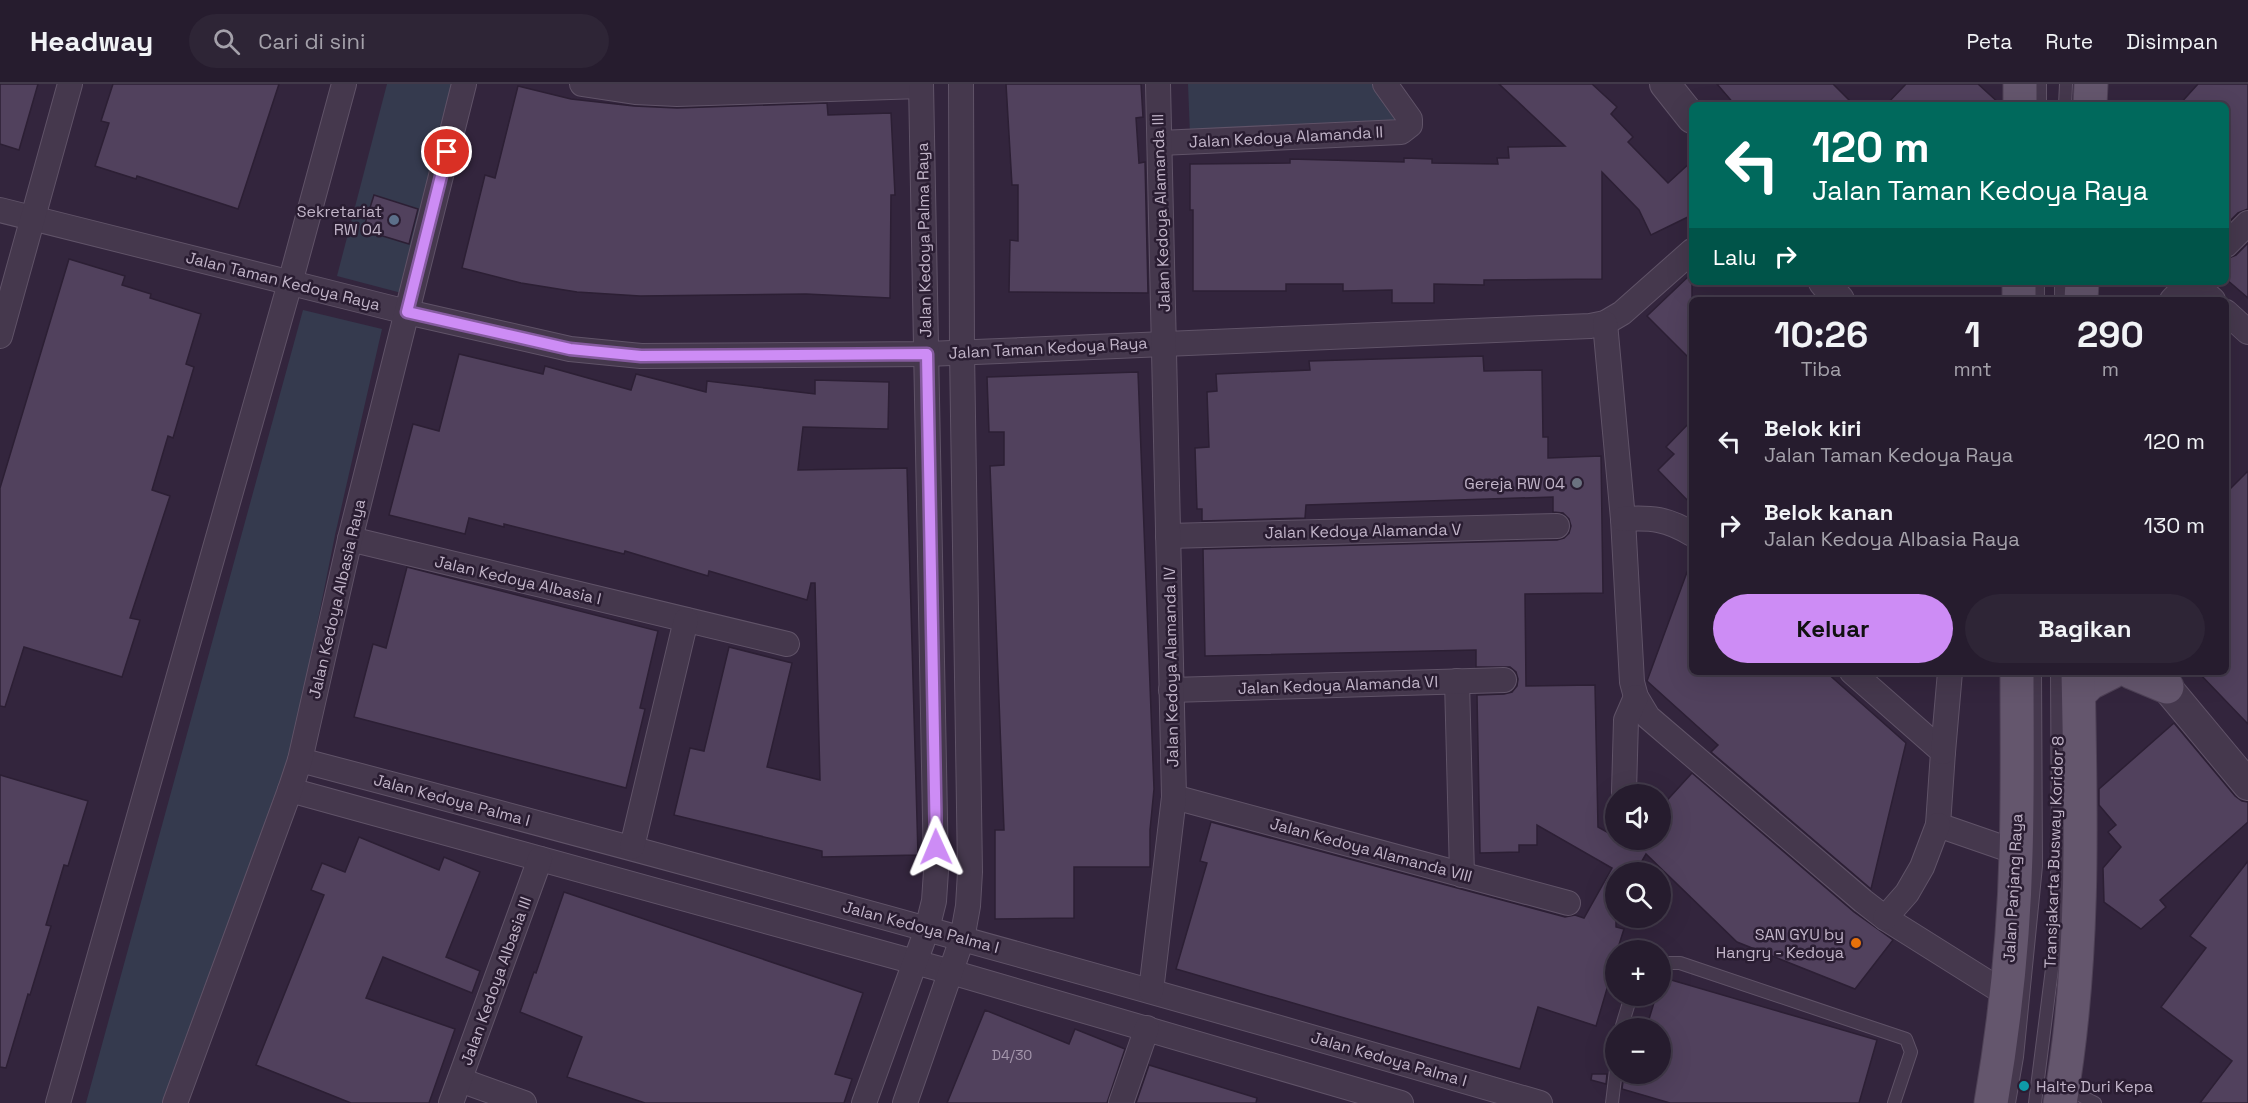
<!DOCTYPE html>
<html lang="id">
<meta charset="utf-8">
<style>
:root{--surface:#261c2e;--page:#2e2536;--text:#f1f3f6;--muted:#a4a1aa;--line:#423a4a;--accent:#cd8cf5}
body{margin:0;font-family:"Space Grotesk",sans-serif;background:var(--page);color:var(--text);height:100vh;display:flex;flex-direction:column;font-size:22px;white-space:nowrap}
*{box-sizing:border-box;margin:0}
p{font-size:20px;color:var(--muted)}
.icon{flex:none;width:33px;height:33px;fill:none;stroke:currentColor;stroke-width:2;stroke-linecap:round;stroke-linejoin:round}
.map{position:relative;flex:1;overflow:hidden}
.drawer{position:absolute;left:1689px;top:213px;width:540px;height:378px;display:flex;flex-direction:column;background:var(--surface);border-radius:9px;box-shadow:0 6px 24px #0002,0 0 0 2px var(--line)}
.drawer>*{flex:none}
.guide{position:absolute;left:1689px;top:18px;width:540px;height:183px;border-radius:9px;box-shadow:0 6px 24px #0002,0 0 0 2px var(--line);background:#00695c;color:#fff;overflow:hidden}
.fabs{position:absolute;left:1605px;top:700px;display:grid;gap:12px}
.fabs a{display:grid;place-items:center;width:66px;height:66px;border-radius:50%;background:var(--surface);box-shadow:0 6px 24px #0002,0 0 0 2px var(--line);font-size:30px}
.pin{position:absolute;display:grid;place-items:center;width:51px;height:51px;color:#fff;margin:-26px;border:3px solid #fff;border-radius:50%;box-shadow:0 2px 6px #0007}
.me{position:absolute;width:66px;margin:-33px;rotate:359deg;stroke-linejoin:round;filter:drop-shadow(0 0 4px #0008)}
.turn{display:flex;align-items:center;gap:21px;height:126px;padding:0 24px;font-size:27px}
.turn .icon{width:78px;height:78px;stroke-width:2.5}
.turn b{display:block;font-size:42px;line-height:51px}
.then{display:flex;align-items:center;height:57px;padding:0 24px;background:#0003;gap:12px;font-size:22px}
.eta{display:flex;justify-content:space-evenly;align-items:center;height:102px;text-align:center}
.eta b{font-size:36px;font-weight:700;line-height:42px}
.button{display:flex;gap:12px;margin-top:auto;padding:12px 24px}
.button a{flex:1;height:69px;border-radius:36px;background:var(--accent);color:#111;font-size:24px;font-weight:700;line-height:69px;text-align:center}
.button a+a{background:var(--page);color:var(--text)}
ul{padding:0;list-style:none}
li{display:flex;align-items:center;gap:18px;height:84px;padding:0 24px}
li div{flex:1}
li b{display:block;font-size:22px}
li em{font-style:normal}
header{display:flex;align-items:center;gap:36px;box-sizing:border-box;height:84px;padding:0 30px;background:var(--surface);border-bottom:2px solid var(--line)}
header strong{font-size:28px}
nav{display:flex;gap:33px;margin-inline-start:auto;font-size:21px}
.search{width:420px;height:54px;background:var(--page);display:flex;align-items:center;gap:15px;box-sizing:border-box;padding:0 21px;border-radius:33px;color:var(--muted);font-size:22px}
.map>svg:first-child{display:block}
.green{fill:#353a4e}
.building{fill:#51415d;stroke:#2c1f34;stroke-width:1.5}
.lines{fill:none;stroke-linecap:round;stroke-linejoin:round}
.service-casing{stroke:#605368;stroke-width:14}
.minor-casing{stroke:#605368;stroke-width:26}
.tertiary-casing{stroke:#605368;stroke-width:32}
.primary-casing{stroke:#4e4156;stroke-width:35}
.service{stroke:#45384d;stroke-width:12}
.minor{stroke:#45384d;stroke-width:24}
.tertiary{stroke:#45384d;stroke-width:30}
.primary{stroke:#64566d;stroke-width:33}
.route-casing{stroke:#855b9f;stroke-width:15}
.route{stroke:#cd8cf5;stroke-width:10}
.service-dot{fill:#5c6f8a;stroke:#2a1d32;stroke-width:2}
.worship-dot{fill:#6b7280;stroke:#2a1d32;stroke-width:2}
.food-dot{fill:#e8710a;stroke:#2a1d32;stroke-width:2}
.culture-dot{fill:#0f9aa8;stroke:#2a1d32;stroke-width:2}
.labels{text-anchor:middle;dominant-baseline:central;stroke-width:5;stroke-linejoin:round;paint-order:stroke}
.number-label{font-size:14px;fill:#a597ad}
.street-label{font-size:16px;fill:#c1b4c8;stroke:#2a1d32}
.poi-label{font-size:16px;fill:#c1b4c8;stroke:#2a1d32;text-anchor:end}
</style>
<header>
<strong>Headway</strong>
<div class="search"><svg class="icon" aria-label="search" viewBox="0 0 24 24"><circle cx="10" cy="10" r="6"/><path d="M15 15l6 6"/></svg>Cari di sini</div>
<nav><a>Peta</a><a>Rute</a><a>Disimpan</a></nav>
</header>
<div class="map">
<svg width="2248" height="1019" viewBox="0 0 2248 1019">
<rect width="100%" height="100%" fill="#33253d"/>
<g class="green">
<polygon points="387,0 469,0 413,212 337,192"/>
<polygon points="1188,0 1385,0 1417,42 1190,51"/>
<polygon points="303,226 382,245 335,451 285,701 175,1019 86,1019"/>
</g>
<g class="building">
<polygon points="0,0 38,0 19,66 0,60"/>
<polygon points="113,0 279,0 238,125 137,92 136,95 95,82 109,39 101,37"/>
<polygon points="1006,0 1141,0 1143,33 1136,34 1139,79 1145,78 1148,209 1009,208 1010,156 1018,157 1018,101 1012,101"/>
<polygon points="1499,0 1592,0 1617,23 1611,30 1633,53 1628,58 1668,99 1692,77 1692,131 1651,151 1639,126 1602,88 1602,195 1484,196 1484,201 1434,200 1434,219 1392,219 1392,206 1343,207 1343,200 1286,200 1286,207 1193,207 1193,126 1190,126 1190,80 1290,79 1290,75 1404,78 1404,74 1432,75 1432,79 1498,80 1497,74 1509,74 1508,63 1565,62"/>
<polygon points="1717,0 1833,0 1854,21 1735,21"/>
<polygon points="1906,0 1978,0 2001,21 1886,21"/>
<polygon points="2198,0 2248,0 2248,125 2238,129 2226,141 2226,21 2179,21"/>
<polygon points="518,2 571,15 634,22 677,24 827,19 828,31 891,29 895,111 891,111 890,214 806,210 640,212 577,208 521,199 462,184 485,91 495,94"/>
<polygon points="374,111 418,125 409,160 363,146"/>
<polygon points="2248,159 2248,214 2226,195 2226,175 2236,171"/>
<polygon points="69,175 125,192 122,201 151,210 150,214 201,230 186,280 194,283 173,354 168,352 152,406 170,412 130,534 140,536 122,593 24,563 5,623 0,622 0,404"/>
<polygon points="1692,189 1692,277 1647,232"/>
<polygon points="459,270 543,290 545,282 631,306 636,290 706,308 707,297 815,310 815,296 889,298 888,345 803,343 798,386 907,384 918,771 822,773 822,767 674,731 690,664 704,667 729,563 792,579 767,683 820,696 815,499 811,499 807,516 709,487 708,492 625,467 624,470 504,440 504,443 469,434 465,450 389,431 413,340 439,347"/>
<polygon points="1483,272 1484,287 1542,286 1543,353 1548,353 1548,374 1601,372 1603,509 1525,510 1526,602 1595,601 1598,743 1616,753 1616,756 1660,756 1660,724 1692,689 1854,828 1893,856 1855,905 1737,858 1646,770 1635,789 1620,789 1616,787 1616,843 1624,845 1617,867 1616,867 1616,874 1596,942 1538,923 1520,985 1176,885 1207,779 1200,777 1211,738 1565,833 1575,831 1584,834 1612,784 1537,741 1537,761 1519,761 1519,768 1480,769 1477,611 1504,610 1512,608 1517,602 1518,595 1516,588 1510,583 1476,583 1476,566 1205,572 1203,465 1557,456 1564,454 1569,449 1571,442 1569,435 1563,429 1553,428 1553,413 1306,421 1305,434 1202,437 1202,425 1197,425 1195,364 1209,363 1207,308 1217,307 1216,290 1310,286 1309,277"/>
<polygon points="1138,288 1154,705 1150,746 1150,783 1074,783 1074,834 995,835 995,746 1004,746 990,382 1004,381 1004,348 989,348 987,293"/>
<polygon points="1692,336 1692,421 1658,386 1674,370 1666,363"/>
<polygon points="2248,387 2248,640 2198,588 2226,588 2226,409"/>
<polygon points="1690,480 1692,481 1692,588 1826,588 1906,659 1871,805 1711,668 1718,661 1647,597"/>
<polygon points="407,483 658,547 640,624 645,625 626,704 354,633 373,560 386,564"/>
<polygon points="2174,639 2235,712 2242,717 2248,718 2248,738 2160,816 2166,823 2141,845 2104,818 2103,784 2121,763 2108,748 2116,741 2099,721 2099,705"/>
<polygon points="0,691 88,717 68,782 64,781 46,841 51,842 30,911 28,910 6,984 0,983"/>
<polygon points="359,753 439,786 444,773 480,788 446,873 480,887 472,909 383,873 366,914 455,945 429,1019 351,1019 256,981 324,811 311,806 322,779 345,788"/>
<polygon points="2248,777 2248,1019 2200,1019 2232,977 2161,923 2206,864 2190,852"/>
<polygon points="564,808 863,909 835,990 852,995 844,1019 645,1019 567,993 582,953 520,928 534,888 536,889"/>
<polygon points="1661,893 1877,956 1859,1019 1670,1019 1622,1005 1624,990 1660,990 1660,945 1646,945 1656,912 1660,912"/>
<polygon points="985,926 1069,960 1075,945 1125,965 1107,1019 947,1019"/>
<polygon points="1149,981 1257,1014 1256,1019 1136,1019"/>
<polygon points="1592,990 1607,990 1606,1000 1591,996"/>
</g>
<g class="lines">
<g class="service-casing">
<g id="service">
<polyline points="2040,21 2040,0"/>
<polyline points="2065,21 2066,0"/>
<polyline points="2038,216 2038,198"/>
<polyline points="2061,216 2061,198"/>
<polyline points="1660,879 1680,879 1906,955 1911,968 1894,1019"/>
<polyline points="1621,945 1631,912"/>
<polyline points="2064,1003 2095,1019"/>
<polyline points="1612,1019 1616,986"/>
<polyline points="2009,1019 2017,973 2036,782 2035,588"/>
<polyline points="2035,1019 2054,869 2058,765 2057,588"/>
</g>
</g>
<g class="minor-casing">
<g id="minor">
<polyline points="582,0 635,8 677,10 921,2"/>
<polyline points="1160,59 1401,48 1410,41 1410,35 1385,0"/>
<polyline points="0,126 407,228 570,265 641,272 927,270 1590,242 1605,239 1622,229 1692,167"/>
<polyline points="2226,161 2248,139"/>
<polyline points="2193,198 2213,216"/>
<polyline points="2172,216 2189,198"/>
<polyline points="2226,228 2248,248"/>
<polyline points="1605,239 1623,435 1632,598 1636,613 1648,633 1863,817 1885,834 2006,910"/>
<polyline points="0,252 70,0"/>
<path d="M 1623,435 C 1651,433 1668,435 1692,450"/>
<polyline points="1168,452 1557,442"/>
<polyline points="350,455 787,560"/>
<polyline points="1852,588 1943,668 1938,741 2016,768"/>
<polyline points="1457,597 1462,791"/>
<polyline points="1171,606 1504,596"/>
<polyline points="1943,668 1950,588"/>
<path d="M 300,676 C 714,785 1128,899 1540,1019"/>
<polyline points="290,706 951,888 1401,1019"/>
<polyline points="1624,708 1626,636 1636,613"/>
<polyline points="1174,713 1568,819"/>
<polyline points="632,763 686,536"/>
<polyline points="1885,834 1907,809 1922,783 1938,741"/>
<polyline points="1151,907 1174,713 1158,0"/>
<polyline points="460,996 524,1019"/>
<polyline points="58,1019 290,199 344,0"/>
<polyline points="175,1019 290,706 300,676 350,455 464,0"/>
<polyline points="451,1019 540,775"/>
<polyline points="864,1019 927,845 934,817 936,787 921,0"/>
<polyline points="905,1019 962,855 968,822 970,788 962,267 961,0"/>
<polyline points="1121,1019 1147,944"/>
</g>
</g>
<g class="tertiary-casing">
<g id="tertiary">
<polyline points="1665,0 1692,34"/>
<polyline points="1824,198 1839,216"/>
<polyline points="2154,588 2248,701"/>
</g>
</g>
<g class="primary-casing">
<g id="primary">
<polyline points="2020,21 2020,0"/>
<polyline points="2090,21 2091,0"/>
<polyline points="2019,216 2019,198"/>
<polyline points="2081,216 2082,198"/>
<polyline points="2131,588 2167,603"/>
<polyline points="2079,610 2090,599 2112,588"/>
<path d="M 1991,1019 C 2005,937 2014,853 2016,770 C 2018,710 2017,649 2017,588"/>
<path d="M 2060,1019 C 2085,877 2081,732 2078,588"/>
</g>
</g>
<use href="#service" class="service"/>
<use href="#minor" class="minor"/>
<use href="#tertiary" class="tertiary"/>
<use href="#primary" class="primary"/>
</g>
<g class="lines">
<g class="route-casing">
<polyline id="route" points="447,68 407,228 570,265 641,272 927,270 936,763"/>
</g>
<use href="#route" class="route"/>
</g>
<circle class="service-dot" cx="394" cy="136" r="6"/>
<circle class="worship-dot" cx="1577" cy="399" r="6"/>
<circle class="food-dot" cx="1856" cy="859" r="6"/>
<circle class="culture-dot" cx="2024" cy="1002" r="6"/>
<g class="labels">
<g class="number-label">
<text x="1012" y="971">D4/30</text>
</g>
<g class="street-label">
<text transform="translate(1286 53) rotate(-3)">Jalan Kedoya Alamanda II</text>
<text transform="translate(1161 129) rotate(-92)">Jalan Kedoya Alamanda III</text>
<text transform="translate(924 156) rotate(-91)">Jalan Kedoya Palma Raya</text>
<text transform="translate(283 197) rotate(14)">Jalan Taman Kedoya Raya</text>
<text transform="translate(1048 264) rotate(-3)">Jalan Taman Kedoya Raya</text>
<text transform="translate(1363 447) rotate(-1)">Jalan Kedoya Alamanda V</text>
<text transform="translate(518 496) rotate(13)">Jalan Kedoya Albasia I</text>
<text transform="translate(337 515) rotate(-77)">Jalan Kedoya Albasia Raya</text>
<text transform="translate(1171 583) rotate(-91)">Jalan Kedoya Alamanda IV</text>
<text transform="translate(1338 601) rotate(-2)">Jalan Kedoya Alamanda VI</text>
<text transform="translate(452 716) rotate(15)">Jalan Kedoya Palma I</text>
<text transform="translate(1371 766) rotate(15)">Jalan Kedoya Alamanda VIII</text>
<text transform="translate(2054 768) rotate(-88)">Transjakarta Busway Koridor 8</text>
<text transform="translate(2013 804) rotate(-87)">Jalan Panjang Raya</text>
<text transform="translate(921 843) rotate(15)">Jalan Kedoya Palma I</text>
<text transform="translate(496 897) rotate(-70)">Jalan Kedoya Albasia III</text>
<text transform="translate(1389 975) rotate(16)">Jalan Kedoya Palma I</text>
</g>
<g class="poi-label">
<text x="382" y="127">Sekretariat<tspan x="382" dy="18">RW 04</tspan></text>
<text x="1565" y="399">Gereja RW 04</text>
<text x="1844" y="850">SAN GYU by<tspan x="1844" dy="18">Hangry - Kedoya</tspan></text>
<text x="2036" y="1002" text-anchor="start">Halte Duri Kepa</text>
</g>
</g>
</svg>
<div class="fabs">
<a><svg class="icon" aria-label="sound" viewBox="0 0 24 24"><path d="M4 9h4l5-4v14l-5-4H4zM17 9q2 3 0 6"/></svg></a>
<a><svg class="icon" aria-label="search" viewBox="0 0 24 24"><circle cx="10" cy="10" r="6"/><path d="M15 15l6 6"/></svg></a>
<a>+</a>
<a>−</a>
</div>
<div class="pin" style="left:447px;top:68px;background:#d93025"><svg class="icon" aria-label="arrive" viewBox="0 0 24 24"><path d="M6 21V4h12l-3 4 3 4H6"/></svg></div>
<svg class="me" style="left:936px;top:763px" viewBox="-20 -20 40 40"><path d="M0-17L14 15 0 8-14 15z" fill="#cd8cf5" stroke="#fff" stroke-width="4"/></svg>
<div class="guide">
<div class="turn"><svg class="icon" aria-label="left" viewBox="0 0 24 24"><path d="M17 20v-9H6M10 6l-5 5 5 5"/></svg><div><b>120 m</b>Jalan Taman Kedoya Raya</div></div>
<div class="then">Lalu<svg class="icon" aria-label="right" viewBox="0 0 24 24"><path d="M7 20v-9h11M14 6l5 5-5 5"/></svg></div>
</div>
<section class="drawer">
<div class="eta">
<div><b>10:26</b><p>Tiba</p></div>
<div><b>1</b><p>mnt</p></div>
<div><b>290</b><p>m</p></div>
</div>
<ul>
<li><svg class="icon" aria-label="left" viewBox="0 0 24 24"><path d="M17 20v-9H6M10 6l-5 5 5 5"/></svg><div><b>Belok kiri</b><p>Jalan Taman Kedoya Raya</p></div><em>120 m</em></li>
<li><svg class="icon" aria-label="right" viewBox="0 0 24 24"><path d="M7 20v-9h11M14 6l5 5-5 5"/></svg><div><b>Belok kanan</b><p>Jalan Kedoya Albasia Raya</p></div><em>130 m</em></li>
</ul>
<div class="button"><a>Keluar</a><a>Bagikan</a></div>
</section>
</div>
